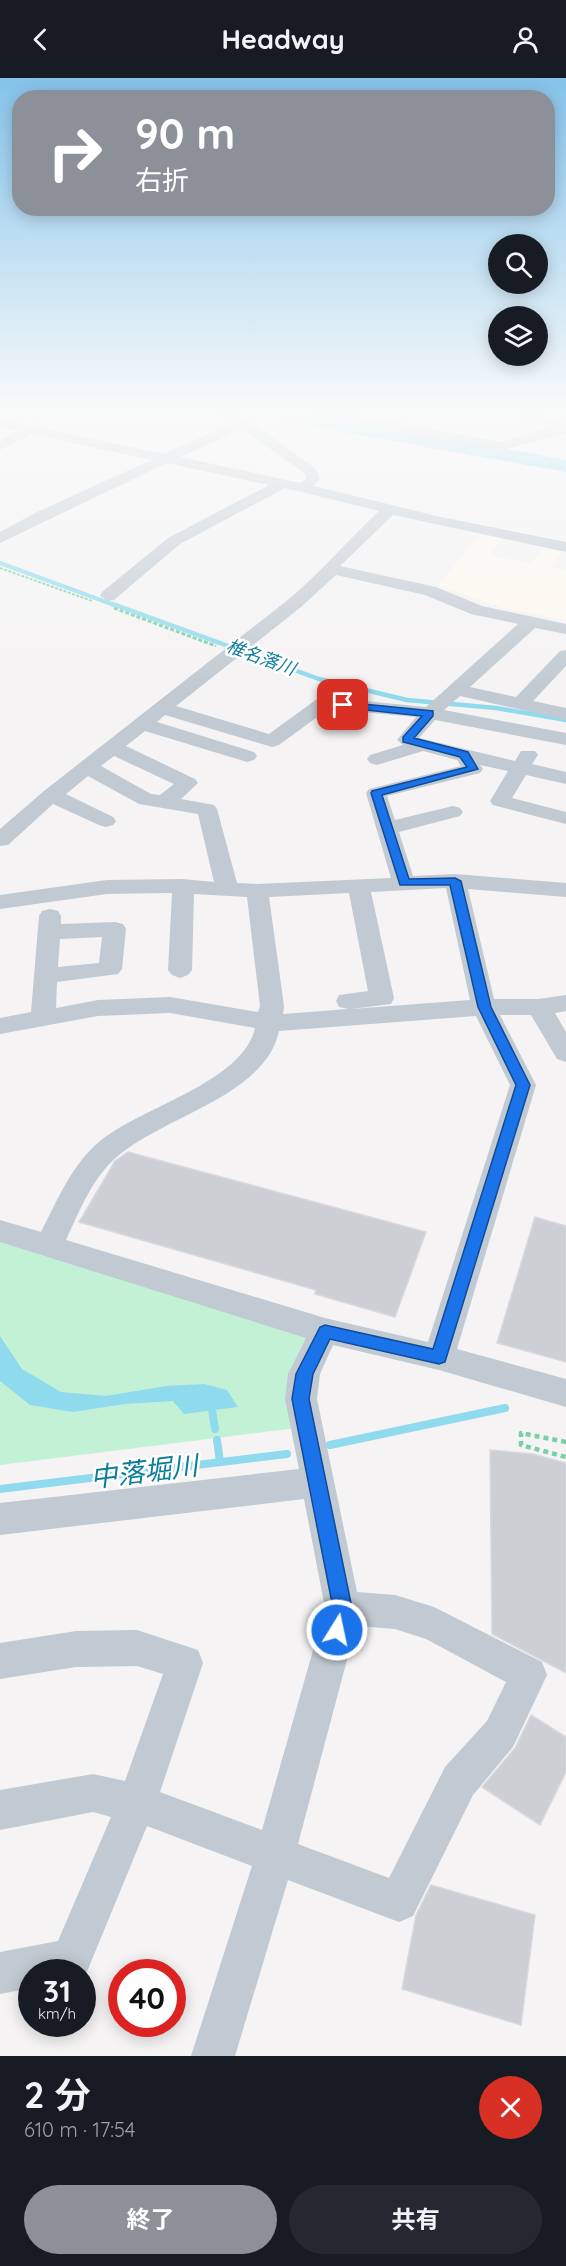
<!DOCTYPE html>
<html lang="ja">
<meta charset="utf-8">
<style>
:root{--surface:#171b24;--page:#242831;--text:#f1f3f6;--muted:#9ea1a6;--accent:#8c9099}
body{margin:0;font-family:Quicksand,"Noto Sans JP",sans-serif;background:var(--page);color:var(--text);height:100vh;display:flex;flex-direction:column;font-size:22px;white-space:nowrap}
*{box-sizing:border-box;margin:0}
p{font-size:20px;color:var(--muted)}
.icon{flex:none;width:33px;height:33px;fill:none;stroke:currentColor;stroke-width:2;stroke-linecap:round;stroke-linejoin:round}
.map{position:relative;height:1978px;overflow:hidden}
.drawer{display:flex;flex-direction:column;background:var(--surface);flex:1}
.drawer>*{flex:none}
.top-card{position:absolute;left:12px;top:12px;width:543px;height:126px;border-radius:24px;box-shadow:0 3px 15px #0003;background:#8c9099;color:#fff;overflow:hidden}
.buttons{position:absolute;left:488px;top:156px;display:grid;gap:12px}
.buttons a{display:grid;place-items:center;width:60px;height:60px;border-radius:50%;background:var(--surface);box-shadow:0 3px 15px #0003;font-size:30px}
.speed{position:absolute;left:18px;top:1881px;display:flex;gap:12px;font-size:30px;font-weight:700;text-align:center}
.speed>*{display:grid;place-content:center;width:78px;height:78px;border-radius:50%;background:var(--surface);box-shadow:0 3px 15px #0003;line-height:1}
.speed small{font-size:15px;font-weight:400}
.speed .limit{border:9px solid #d22;background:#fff;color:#111}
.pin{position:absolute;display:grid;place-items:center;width:51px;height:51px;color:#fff;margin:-26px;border-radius:12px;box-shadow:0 3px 9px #0006}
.me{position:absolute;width:66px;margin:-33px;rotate:10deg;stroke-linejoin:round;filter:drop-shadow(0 0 4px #0008)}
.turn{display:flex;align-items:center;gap:21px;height:126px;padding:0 24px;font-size:27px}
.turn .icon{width:78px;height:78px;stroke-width:2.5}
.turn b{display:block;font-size:42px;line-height:51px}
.round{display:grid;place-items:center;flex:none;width:63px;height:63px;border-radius:32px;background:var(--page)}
.head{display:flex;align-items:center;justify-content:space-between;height:102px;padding:0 24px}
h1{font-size:36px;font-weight:700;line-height:45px}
.button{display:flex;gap:12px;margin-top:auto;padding:12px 24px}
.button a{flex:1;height:69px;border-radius:36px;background:var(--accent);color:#fff;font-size:24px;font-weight:700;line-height:69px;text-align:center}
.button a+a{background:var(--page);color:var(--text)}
header{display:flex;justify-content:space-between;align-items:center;height:78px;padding:0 24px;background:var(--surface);font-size:27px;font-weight:700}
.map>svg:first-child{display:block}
.commercial{fill:#fdf9ef}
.green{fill:#c3f1d5}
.water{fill:#90daee}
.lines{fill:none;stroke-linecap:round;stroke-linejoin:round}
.stream-far2{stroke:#90daee;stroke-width:4}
.stream-far1{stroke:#90daee;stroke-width:4.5}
.stream{stroke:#90daee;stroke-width:8}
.river{fill:#90daee;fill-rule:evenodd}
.building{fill:#cdcfd5;stroke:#d7d9de;stroke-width:1.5}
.path-far2{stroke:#7ad0a6;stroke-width:2;stroke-dasharray:3 1.5;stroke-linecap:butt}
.path-far1{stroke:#7ad0a6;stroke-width:3;stroke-dasharray:4 2;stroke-linecap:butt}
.path{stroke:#7ad0a6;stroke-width:4.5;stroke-dasharray:5 4;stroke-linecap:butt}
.minor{fill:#c1cad2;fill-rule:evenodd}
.route{fill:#1a73e8;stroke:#114b97;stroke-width:1.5}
.labels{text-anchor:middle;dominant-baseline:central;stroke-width:5;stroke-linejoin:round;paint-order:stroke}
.far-water-label{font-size:18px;font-style:italic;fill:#0c7c9b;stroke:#fff}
.near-water-label{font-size:27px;font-style:italic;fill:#0c7c9b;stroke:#fff}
</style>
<header><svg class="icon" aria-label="back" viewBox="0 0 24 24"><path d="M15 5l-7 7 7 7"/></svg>Headway<svg class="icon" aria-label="person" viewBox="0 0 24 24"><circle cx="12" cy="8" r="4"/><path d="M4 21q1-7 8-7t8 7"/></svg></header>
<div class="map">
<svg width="566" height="1978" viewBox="0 0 566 1978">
<rect width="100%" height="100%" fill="#f5f3f3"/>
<polygon class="commercial" points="482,455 503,460 490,477 531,486 545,468 565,472 550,489 566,492 566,542 503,530 438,507"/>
<polygon class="green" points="0,1153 325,1253 305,1349 0,1387"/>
<polygon class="water" points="0,1258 22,1291 61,1314 106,1318 166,1308 204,1306 227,1312 238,1329 184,1336 173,1323 125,1326 73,1334 30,1327 0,1303"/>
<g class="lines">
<polyline class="stream-far2" points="0,485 117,528"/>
<polyline class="stream-far1" points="113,526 319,601 407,622 496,630 566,642"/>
<g class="stream">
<polyline points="212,1332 215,1351"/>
<polyline points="217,1362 220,1384"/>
<polyline points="330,1367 505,1330"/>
<polyline points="0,1411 287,1376"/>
</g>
<polygon class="river" points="263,332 296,332 566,382 566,394 325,351 266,336"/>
</g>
<g class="building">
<polygon points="128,1074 426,1154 395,1239 315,1216 316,1212 79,1144 115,1083"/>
<polygon points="535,1139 566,1148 566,1284 497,1265"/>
<polygon points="490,1372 533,1376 566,1385 566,1595 492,1556"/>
<polygon points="531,1637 566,1659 566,1694 540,1747 482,1709 515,1670"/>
<polygon points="431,1807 535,1837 521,1947 402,1911 416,1837"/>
</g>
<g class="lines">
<g class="path-far2">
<polyline points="38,340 43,332"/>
<polyline points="0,490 92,523"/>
</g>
<polyline class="path-far1" points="114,530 216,568"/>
<polyline class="path" points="566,1364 521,1355 521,1367 566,1379"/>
<g class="minor">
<path d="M 211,332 L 229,332 L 248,342 L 315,390 L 320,400 L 314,408 L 441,439 L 566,464 L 566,474 L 393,437 L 340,488 L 436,509 L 482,528 L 566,546 L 566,556 L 535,550 L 470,609 L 516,619 L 560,573 L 566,572 L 566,588 L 533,623 L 566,630 L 566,642 L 460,618 L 444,632 L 566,655 L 566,667 L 435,642 L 419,660 L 515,683 L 521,673 L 535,673 L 538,677 L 532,686 L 566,694 L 566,706 L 526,697 L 512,720 L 566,734 L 566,746 L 493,727 L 490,723 L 508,693 L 480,687 L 483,691 L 480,695 L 387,718 L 395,742 L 453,728 L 460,730 L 463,734 L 460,738 L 399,754 L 413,798 L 455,796 L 566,805 L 566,819 L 468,811 L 494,921 L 539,921 L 566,917 L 566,933 L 555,935 L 566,954 L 566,984 L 557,981 L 531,937 L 500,937 L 536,1007 L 457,1271 L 566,1301 L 566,1329 L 439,1292 L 333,1267 L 320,1296 L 317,1321 L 357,1514 L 395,1517 L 434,1529 L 542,1584 L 547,1597 L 513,1669 L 473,1717 L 413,1838 L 399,1844 L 288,1802 L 235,1978 L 191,1978 L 252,1788 L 147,1748 L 86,1896 L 32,1894 L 32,1910 L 0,1916 L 0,1874 L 58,1863 L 111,1739 L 93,1734 L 0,1752 L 0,1712 L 93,1696 L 125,1703 L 163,1596 L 137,1588 L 76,1589 L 0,1601 L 0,1565 L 76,1553 L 137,1552 L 198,1572 L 203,1585 L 160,1714 L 262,1752 L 325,1530 L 304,1421 L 0,1457 L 0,1425 L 299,1391 L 285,1321 L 288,1296 L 306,1260 L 0,1164 L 0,1142 L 41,1154 C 57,1123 72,1086 100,1063 C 142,1029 243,1004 255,950 L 170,935 L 98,938 L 0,956 L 0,940 L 31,934 L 39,838 L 42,833 L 50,831 L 58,833 L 61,838 L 61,846 L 115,844 L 123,846 L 126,851 L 122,891 L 118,896 L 57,904 L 56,930 L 98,922 L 170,919 L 258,934 L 260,928 L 247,819 L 194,816 L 192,892 L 188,897 L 180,900 L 172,897 L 168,892 L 172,815 L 107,816 L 0,831 L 0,817 L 107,802 L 183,801 L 214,804 L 198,736 L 139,726 L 88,698 L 66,716 L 113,739 L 116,743 L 113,747 L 106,749 L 99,747 L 53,726 L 8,767 L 0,768 L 0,751 L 44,713 L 289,521 C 321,494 348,462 379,433 L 285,410 L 180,466 L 114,522 L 108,523 L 100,518 L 102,514 L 168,460 L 269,407 L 167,385 L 0,465 L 0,454 L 35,435 L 151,382 L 32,356 L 0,372 L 0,362 L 17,353 L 0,349 L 0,341 L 164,376 L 232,345 ZM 242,351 L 304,395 L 306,400 L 301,405 L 180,379 ZM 336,497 L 425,517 L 471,536 L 518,546 L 426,629 L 324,619 L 317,621 L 269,656 L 176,628 L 301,529 ZM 328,631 L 416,639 L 397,662 L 403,667 L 370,677 L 367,681 L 370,685 L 377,687 L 423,673 L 457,682 L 461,688 L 369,711 L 366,715 L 391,800 L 257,806 L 237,805 L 217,731 L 214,727 L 181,721 L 198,705 L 195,701 L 126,668 L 145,653 L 247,684 L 254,682 L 257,678 L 254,674 L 157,644 L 165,637 L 272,669 L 279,667 ZM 114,678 L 174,706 L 160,717 L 151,716 L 101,688 ZM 446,810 L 470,922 L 351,931 L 391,926 L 394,920 L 371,814 ZM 349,815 L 368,913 L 339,917 L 336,923 L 339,929 L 348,931 L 283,936 L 284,928 L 269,819 ZM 102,859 L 99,885 L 58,889 L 60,861 ZM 476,938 L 510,1007 L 428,1264 L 325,1240 L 66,1162 C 80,1132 93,1098 119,1077 C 165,1038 266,1017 279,953 ZM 356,1548 L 395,1551 L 426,1561 L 506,1604 L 487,1643 L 445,1689 L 389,1800 L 298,1766 Z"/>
<polygon points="298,332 329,332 502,364 549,350 506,332 526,332 566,346 566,356 502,372 305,336"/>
</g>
</g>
<linearGradient id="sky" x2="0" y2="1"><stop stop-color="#85c3ea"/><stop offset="0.55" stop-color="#fafafa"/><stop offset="1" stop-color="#fafafa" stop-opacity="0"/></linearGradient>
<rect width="566" height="609" fill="url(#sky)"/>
<polygon class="route" points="343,624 433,633 433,638 414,660 468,674 478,691 382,717 409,801 455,800 461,803 491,929 530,1007 445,1284 439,1286 330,1261 313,1296 309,1321 352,1530 344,1559 337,1562 330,1559 327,1552 333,1530 292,1321 296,1296 320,1249 325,1247 433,1271 516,1007 478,929 450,807 400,807 371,715 372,713 467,689 460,679 403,664 403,659 422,638 339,629 339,625"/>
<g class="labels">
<g class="far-water-label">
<text transform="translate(261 579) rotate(20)">椎名落川</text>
</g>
<g class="near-water-label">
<text transform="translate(144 1393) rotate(-7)">中落堀川</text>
</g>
</g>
</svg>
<div class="buttons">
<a><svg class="icon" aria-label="search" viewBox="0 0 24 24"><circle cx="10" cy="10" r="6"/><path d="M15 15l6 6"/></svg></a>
<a><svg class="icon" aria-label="layers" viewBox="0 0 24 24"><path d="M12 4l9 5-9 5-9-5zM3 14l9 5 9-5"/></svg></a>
</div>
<div class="speed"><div>31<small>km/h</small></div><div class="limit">40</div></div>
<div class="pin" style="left:343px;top:627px;background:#d93025"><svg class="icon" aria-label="arrive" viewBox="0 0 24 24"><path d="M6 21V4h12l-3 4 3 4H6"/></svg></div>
<svg class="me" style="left:337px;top:1552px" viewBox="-20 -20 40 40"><circle r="17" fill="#1a73e8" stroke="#fff" stroke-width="3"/><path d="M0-11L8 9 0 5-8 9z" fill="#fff"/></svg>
<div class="top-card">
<div class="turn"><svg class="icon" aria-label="right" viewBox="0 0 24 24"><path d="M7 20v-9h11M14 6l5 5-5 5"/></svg><div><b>90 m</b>右折</div></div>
</div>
</div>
<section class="drawer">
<div class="head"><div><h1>2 分</h1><p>610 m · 17:54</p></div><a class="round" style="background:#d93025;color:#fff"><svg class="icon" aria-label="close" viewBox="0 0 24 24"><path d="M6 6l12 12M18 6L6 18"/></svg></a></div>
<div class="button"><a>終了</a><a>共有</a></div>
</section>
